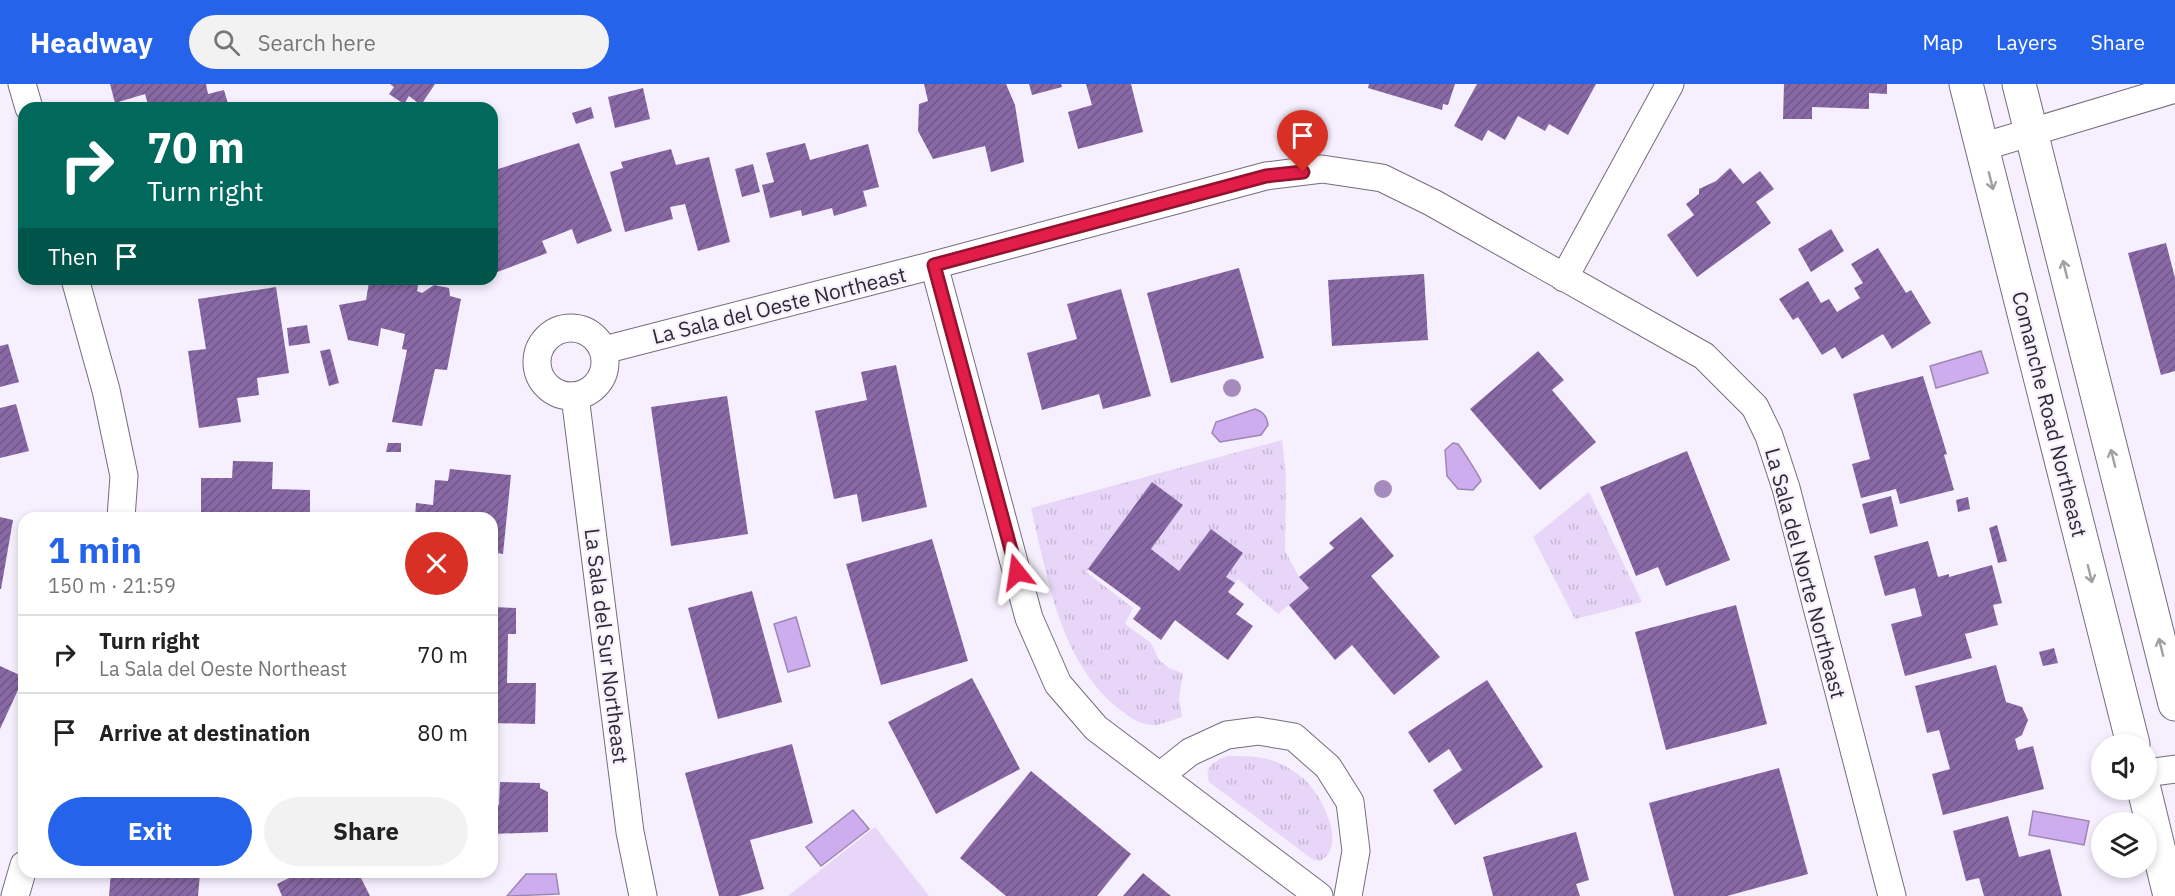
<!DOCTYPE html>
<meta charset="utf-8">
<style>
:root{--surface:#fff;--page:#f2f2f2;--text:#222;--muted:#767676;--line:#e0e0e0;--accent:#2563eb}
body{margin:0;font-family:"IBM Plex Sans",sans-serif;background:var(--page);color:var(--text);height:100vh;display:flex;flex-direction:column;font-size:22px;white-space:nowrap}
*{box-sizing:border-box;margin:0}
p{font-size:20px;color:var(--muted)}
.icon{flex:none;width:33px;height:33px;fill:none;stroke:currentColor;stroke-width:2;stroke-linecap:round;stroke-linejoin:round}
.map{position:relative;flex:1;overflow:hidden}
.sheet{position:absolute;left:18px;top:428px;width:480px;height:366px;display:flex;flex-direction:column;background:var(--surface);border-radius:18px;box-shadow:0 3px 9px #0003}
.sheet>*{flex:none}
.top-card{position:absolute;left:18px;top:18px;width:480px;height:183px;border-radius:18px;box-shadow:0 3px 9px #0003;background:#00695c;color:#fff;overflow:hidden}
.fabs{position:absolute;left:2091px;top:650px;display:grid;gap:12px}
.fabs a{display:grid;place-items:center;width:66px;height:66px;border-radius:50%;background:var(--surface);box-shadow:0 3px 9px #0003;font-size:30px}
.pin{position:absolute;display:grid;place-items:center;width:51px;height:51px;color:#fff;margin:-62px -26px;border-radius:50% 50% 50% 0;rotate:-45deg;box-shadow:0 0 6px #0007}
.pin .icon{rotate:45deg}
.me{position:absolute;width:66px;margin:-33px;rotate:345deg;stroke-linejoin:round;filter:drop-shadow(0 0 4px #0008)}
.turn{display:flex;align-items:center;gap:21px;height:126px;padding:0 30px;font-size:27px}
.turn .icon{width:78px;height:78px;stroke-width:2.5}
.turn b{display:block;font-size:42px;line-height:51px}
.then{display:flex;align-items:center;height:57px;padding:0 30px;background:#0003;gap:12px;font-size:22px}
.round{display:grid;place-items:center;flex:none;width:63px;height:63px;border-radius:32px;background:var(--page)}
.head{display:flex;align-items:center;justify-content:space-between;height:102px;padding:0 30px}
h1{font-size:36px;font-weight:800;line-height:45px;color:var(--accent)}
.cta{display:flex;gap:12px;margin-top:auto;padding:12px 30px}
.cta a{flex:1;height:69px;border-radius:36px;background:var(--accent);color:#fff;font-size:24px;font-weight:800;line-height:69px;text-align:center}
.cta a+a{background:var(--page);color:var(--text)}
ul{padding:0;list-style:none}
li{display:flex;align-items:center;gap:18px;height:78px;padding:0 30px;border-top:2px solid var(--line)}
li div{flex:1}
li b{display:block;font-size:22px}
li em{font-style:normal}
header{display:flex;align-items:center;gap:36px;box-sizing:border-box;height:84px;padding:0 30px;background:var(--accent);color:#fff}
header strong{font-size:28px}
nav{display:flex;gap:33px;margin-inline-start:auto;font-size:21px}
.search{width:420px;height:54px;background:var(--page);display:flex;align-items:center;gap:15px;box-sizing:border-box;padding:0 21px;border-radius:33px;color:var(--muted);font-size:22px}
.map>svg:first-child{display:block}
.grass{fill:url(#grass-tufts)}
.park{fill:#e7d6f8}
.water{fill:#cdaded;stroke:#9d86b5;stroke-width:1.5}
.building{fill:url(#building-hatch)}
.lines{fill:none;stroke-linecap:round;stroke-linejoin:round}
.minor-casing{stroke:#746d7c;stroke-width:29}
.tertiary-casing{stroke:#746d7c;stroke-width:35}
.minor{stroke:#fff;stroke-width:27}
.tertiary{stroke:#fff;stroke-width:33}
.tree{fill:#a58bbc}
.oneway{stroke:#a09fa2}
.route-casing{stroke:#92132f;stroke-width:15}
.route{stroke:#e11d48;stroke-width:10}
.labels{text-anchor:middle;dominant-baseline:central;stroke-width:4.5;stroke-linejoin:round;paint-order:stroke}
.street-label{font-size:21px;fill:#2d2a31;stroke:#f6effe}
</style>
<header>
<strong>Headway</strong>
<div class="search"><svg class="icon" aria-label="search" viewBox="0 0 24 24"><circle cx="10" cy="10" r="6"/><path d="M15 15l6 6"/></svg>Search here</div>
<nav><a>Map</a><a>Layers</a><a>Share</a></nav>
</header>
<div class="map">
<svg width="2175" height="812" viewBox="0 0 2175 812">
<defs>
<pattern id="grass-tufts" width="24" height="20" patternUnits="userSpaceOnUse" patternTransform="scale(1.5)"><rect width="24" height="20" fill="#e7d6f8"/><path d="M3 7l-1-3M5 7V3M7 7l1-3M15 17l-1-3M17 17v-4M19 17l1-3" fill="none" stroke="#c6b8d5"/></pattern>
<pattern id="building-hatch" width="6" height="6" patternUnits="userSpaceOnUse" patternTransform="scale(1.5)"><rect width="6" height="6" fill="#8869a5"/><path d="M-1 1l2-2M0 6l6-6M5 7l2-2" fill="none" stroke="#705787"/></pattern>
</defs>
<rect width="100%" height="100%" fill="#f6effe"/>
<g class="grass">
<path d="M 1282,356 L 1286,392 L 1285,467 L 1299,493 L 1309,504 L 1278,530 L 1238,495 L 1235,499 L 1226,493 L 1243,469 L 1211,445 L 1179,487 L 1151,465 L 1183,421 L 1153,399 L 1086,488 L 1133,524 L 1125,540 L 1151,559 L 1159,576 L 1169,584 L 1183,589 L 1179,614 L 1182,633 C 1174,635 1164,640 1156,641 C 1143,642 1132,635 1123,628 C 1060,581 1048,495 1031,424 Z"/>
<polygon points="1589,408 1642,518 1575,535 1533,453"/>
<path d="M 1228,672 C 1247,672 1266,672 1283,681 C 1290,685 1300,691 1306,697 C 1322,713 1348,762 1320,777 L 1312,775 L 1209,698 C 1204,682 1214,677 1228,672 Z"/>
</g>
<polygon class="park" points="875,743 929,812 788,812"/>
<g class="water">
<polygon points="1981,267 1988,289 1936,304 1930,282"/>
<path d="M 1255,325 C 1264,328 1267,333 1268,341 L 1261,351 L 1220,358 L 1212,349 L 1216,338 Z"/>
<path d="M 1453,359 L 1458,360 C 1462,365 1480,393 1481,397 L 1473,406 L 1458,405 L 1447,392 L 1445,366 Z"/>
<polygon points="796,533 810,582 788,588 774,540"/>
<polygon points="853,726 869,745 821,782 806,763"/>
<polygon points="2033,727 2089,737 2084,761 2029,751"/>
<polygon points="526,790 556,790 559,810 507,812"/>
</g>
<g class="building">
<polygon points="110,0 206,0 208,10 224,6 228,20 215,24 149,24 145,10 115,19"/>
<polygon points="390,0 435,0 421,21 409,12 404,20 389,10 394,3"/>
<polygon points="924,0 1006,0 1015,21 1024,78 991,88 985,62 933,75 918,47 919,20 928,17"/>
<polygon points="1029,0 1061,0 1062,3 1032,11"/>
<polygon points="1086,0 1131,0 1143,48 1078,65 1068,28 1092,21"/>
<polygon points="1369,0 1455,0 1448,21 1443,20 1442,26 1368,4"/>
<polygon points="1477,0 1596,0 1568,51 1549,40 1545,47 1518,32 1505,56 1488,46 1482,57 1454,42"/>
<polygon points="1784,0 1887,0 1887,10 1869,9 1869,25 1812,23 1812,35 1783,35"/>
<polygon points="643,4 650,35 615,44 608,13"/>
<polygon points="591,23 594,34 576,40 572,29"/>
<polygon points="579,59 612,147 577,160 572,145 542,157 547,169 492,190 492,87"/>
<polygon points="805,59 810,76 868,60 879,103 863,107 867,122 834,132 832,124 802,132 801,126 770,134 762,101 774,98 766,69"/>
<polygon points="671,65 676,81 709,73 730,158 698,167 685,120 670,123 673,135 625,148 610,88 623,84 621,78"/>
<polygon points="753,80 760,108 742,113 735,85"/>
<polygon points="1730,84 1743,100 1760,87 1774,105 1756,118 1771,139 1697,193 1667,151 1694,131 1686,120 1699,110 1699,105 1716,97"/>
<polygon points="1831,145 1844,167 1811,188 1798,165"/>
<polygon points="2166,159 2175,194 2175,287 2161,291 2128,169"/>
<polygon points="1878,164 1906,209 1911,206 1931,239 1892,265 1883,250 1842,275 1835,263 1822,271 1798,233 1793,236 1779,215 1808,197 1821,219 1829,215 1837,228 1860,214 1854,204 1863,199 1851,180"/>
<polygon points="1239,184 1264,274 1171,299 1147,209"/>
<polygon points="1424,190 1428,256 1332,262 1328,196"/>
<polygon points="376,195 419,195 417,207 422,209 434,201 449,204 450,212 461,215 447,286 435,285 422,342 392,338 407,266 402,265 405,250 381,244 378,262 348,256 339,221 366,216 369,198 375,199"/>
<polygon points="276,203 289,289 257,294 259,311 237,314 241,338 199,344 188,267 206,265 198,215"/>
<polygon points="1121,205 1151,312 1103,325 1099,310 1042,326 1027,269 1077,255 1067,220"/>
<polygon points="307,241 310,259 289,262 287,244"/>
<polygon points="8,260 19,298 0,303 0,262"/>
<polygon points="330,265 339,299 329,302 320,267"/>
<polygon points="1538,267 1564,296 1552,306 1596,358 1540,406 1470,325"/>
<polygon points="896,281 927,423 862,438 857,410 834,415 815,327 867,316 861,288"/>
<polygon points="1923,292 1947,370 1944,371 1954,406 1900,420 1896,405 1861,414 1852,380 1870,375 1853,310"/>
<polygon points="727,312 748,450 671,462 651,323"/>
<polygon points="16,320 29,367 0,374 0,324"/>
<polygon points="388,359 401,359 401,368 386,368"/>
<polygon points="1687,367 1730,476 1666,502 1658,483 1636,492 1600,403"/>
<polygon points="233,377 273,378 272,405 310,406 310,434 201,434 201,394 232,394"/>
<polygon points="450,385 511,391 503,470 492,468 492,434 415,434 416,419 433,421 435,396 448,397"/>
<polygon points="1152,398 1183,421 1151,465 1179,487 1211,445 1243,469 1226,493 1235,499 1228,508 1244,520 1236,530 1253,542 1228,576 1175,536 1161,556 1133,535 1141,524 1088,485"/>
<polygon points="1891,412 1898,442 1870,450 1862,420"/>
<polygon points="1968,413 1970,425 1958,428 1956,416"/>
<polygon points="0,433 13,436 1,505 0,505"/>
<polygon points="1361,433 1394,472 1371,492 1440,573 1394,611 1352,561 1335,576 1289,521 1309,504 1299,493 1334,464 1329,459"/>
<polygon points="1997,441 2007,477 1998,479 1989,444"/>
<polygon points="932,455 968,577 881,601 846,480"/>
<polygon points="1928,457 1938,493 1949,490 1949,493 1992,481 2002,519 1993,521 1998,541 1965,550 1972,574 1905,592 1891,540 1922,532 1915,504 1885,512 1874,472"/>
<polygon points="752,507 782,618 718,635 688,524"/>
<polygon points="1736,521 1767,640 1666,666 1635,548"/>
<polygon points="492,523 516,524 516,550 508,550 507,599 536,599 535,640 492,639"/>
<polygon points="2054,564 2058,579 2043,582 2039,568"/>
<polygon points="1996,581 2006,618 2022,623 2028,636 2022,651 2015,655 2018,666 2033,662 2044,705 1943,731 1932,690 1950,685 1939,646 1927,649 1915,602"/>
<polygon points="0,582 24,593 0,645"/>
<polygon points="972,594 1020,685 936,730 888,638"/>
<polygon points="1487,596 1543,683 1455,741 1433,706 1462,686 1449,665 1429,679 1408,648"/>
<polygon points="792,660 813,739 750,756 764,805 739,812 719,812 685,689"/>
<polygon points="1779,684 1808,790 1727,812 1674,812 1649,719"/>
<polygon points="1031,687 1131,770 1097,812 1006,812 960,774"/>
<polygon points="500,698 540,699 540,704 548,708 548,748 492,750 492,720 499,721"/>
<polygon points="2008,732 2019,773 2050,765 2062,812 1984,812 1979,794 1966,797 1953,747"/>
<polygon points="1576,748 1589,796 1576,800 1580,812 1493,812 1483,773"/>
<polygon points="111,788 200,790 198,812 109,812"/>
<polygon points="301,788 344,788 345,790 358,788 370,812 282,812 277,800"/>
<polygon points="1143,789 1171,812 1123,812"/>
</g>
<g class="lines">
<g class="minor-casing">
<g id="minor">
<polyline points="22,0 29,24"/>
<polyline points="1982,63 2175,5"/>
<polyline points="934,181 1029,534 1058,600 1096,644 1319,812"/>
<polyline points="1564,194 1670,0"/>
<polyline points="75,195 106,306 124,392 121,434"/>
<circle cx="571" cy="278" r="34"/>
<polyline points="604,266 934,181 1266,92 1322,85 1382,94 1433,119 1704,272 1755,323 1769,352 1786,404 1892,812"/>
<polyline points="575,312 630,748 643,812"/>
<polyline points="2146,689 2175,685"/>
<polyline points="1161,691 1190,668 1227,651 1258,647 1294,653 1328,683 1350,718 1356,767 1348,812"/>
<polyline points="15,812 24,781"/>
</g>
</g>
<g class="tertiary-casing">
<g id="tertiary">
<polyline points="1966,0 2133,660"/>
<polyline points="2019,0 2175,620"/>
<polyline points="2144,705 2170,812"/>
</g>
</g>
<use href="#minor" class="minor"/>
<use href="#tertiary" class="tertiary"/>
</g>
<g class="tree">
<circle cx="1232" cy="304" r="9"/>
<circle cx="1383" cy="405" r="9"/>
</g>
<defs><path id="oneway-shaft" d="M-6 0H5M1.5-3L5.5 0L1.5 3" fill="none" stroke-width="1.6" stroke-linecap="round" stroke-linejoin="round" transform="scale(1.5)"/></defs>
<g class="oneway">
<use href="#oneway-shaft" transform="translate(1991 97) rotate(76)"/>
<use href="#oneway-shaft" transform="translate(2065 185) rotate(-104)"/>
<use href="#oneway-shaft" transform="translate(2113 374) rotate(-104)"/>
<use href="#oneway-shaft" transform="translate(2090 490) rotate(76)"/>
<use href="#oneway-shaft" transform="translate(2161 563) rotate(-104)"/>
</g>
<g class="lines">
<g class="route-casing">
<polyline id="route" points="1017,488 934,181 1266,92 1303,88"/>
</g>
<use href="#route" class="route"/>
</g>
<g class="labels">
<g class="street-label">
<text transform="translate(779 221) rotate(-14)">La Sala del Oeste Northeast</text>
<text transform="translate(2050 330) rotate(76)">Comanche Road Northeast</text>
<text transform="translate(1806 489) rotate(75)">La Sala del Norte Northeast</text>
<text transform="translate(607 562) rotate(83)">La Sala del Sur Northeast</text>
</g>
</g>
</svg>
<div class="fabs">
<a><svg class="icon" aria-label="sound" viewBox="0 0 24 24"><path d="M4 9h4l5-4v14l-5-4H4zM17 9q2 3 0 6"/></svg></a>
<a><svg class="icon" aria-label="layers" viewBox="0 0 24 24"><path d="M12 4l9 5-9 5-9-5zM3 14l9 5 9-5"/></svg></a>
</div>
<div class="pin" style="left:1303px;top:88px;background:#d93025"><svg class="icon" aria-label="arrive" viewBox="0 0 24 24"><path d="M6 21V4h12l-3 4 3 4H6"/></svg></div>
<svg class="me" style="left:1017px;top:488px" viewBox="-20 -20 40 40"><path d="M0-17L14 15 0 8-14 15z" fill="#e11d48" stroke="#fff" stroke-width="4"/></svg>
<div class="top-card">
<div class="turn"><svg class="icon" aria-label="right" viewBox="0 0 24 24"><path d="M7 20v-9h11M14 6l5 5-5 5"/></svg><div><b>70 m</b>Turn right</div></div>
<div class="then">Then<svg class="icon" aria-label="arrive" viewBox="0 0 24 24"><path d="M6 21V4h12l-3 4 3 4H6"/></svg></div>
</div>
<section class="sheet">
<div class="head"><div><h1>1 min</h1><p>150 m · 21:59</p></div><a class="round" style="background:#d93025;color:#fff"><svg class="icon" aria-label="close" viewBox="0 0 24 24"><path d="M6 6l12 12M18 6L6 18"/></svg></a></div>
<ul>
<li><svg class="icon" aria-label="right" viewBox="0 0 24 24"><path d="M7 20v-9h11M14 6l5 5-5 5"/></svg><div><b>Turn right</b><p>La Sala del Oeste Northeast</p></div><em>70 m</em></li>
<li><svg class="icon" aria-label="arrive" viewBox="0 0 24 24"><path d="M6 21V4h12l-3 4 3 4H6"/></svg><div><b>Arrive at destination</b></div><em>80 m</em></li>
</ul>
<div class="cta"><a>Exit</a><a>Share</a></div>
</section>
</div>
